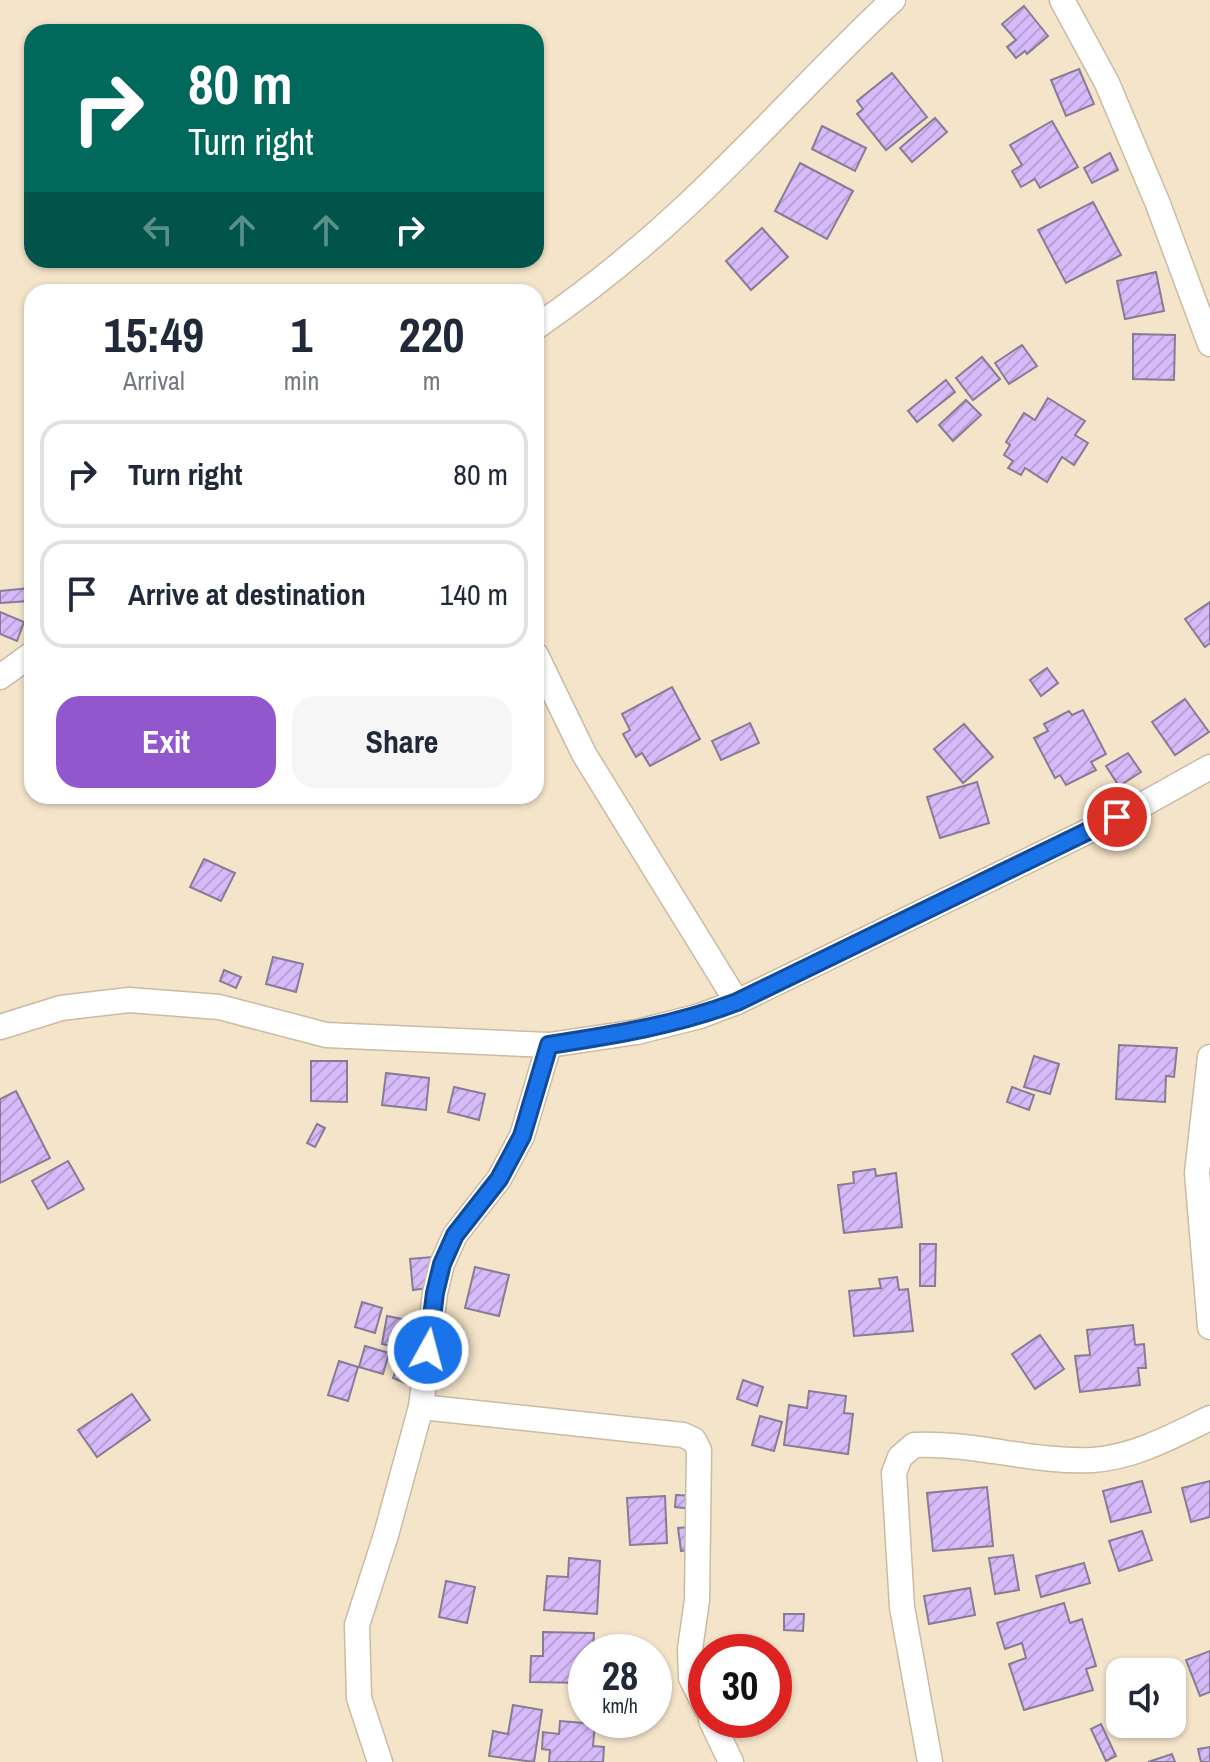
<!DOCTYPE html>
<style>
:root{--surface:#fff;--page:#f6f6f7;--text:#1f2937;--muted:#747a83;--line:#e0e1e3;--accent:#9256cd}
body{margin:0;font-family:"Archivo Narrow",sans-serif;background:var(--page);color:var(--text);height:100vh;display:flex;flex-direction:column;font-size:30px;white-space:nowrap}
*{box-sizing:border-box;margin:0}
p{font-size:26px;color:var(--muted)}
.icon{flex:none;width:44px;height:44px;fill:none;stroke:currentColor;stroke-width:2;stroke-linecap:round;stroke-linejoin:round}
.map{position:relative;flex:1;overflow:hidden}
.panel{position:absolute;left:24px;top:284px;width:520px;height:520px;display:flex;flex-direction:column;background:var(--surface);border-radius:24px;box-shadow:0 2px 6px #0004}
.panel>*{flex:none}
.banner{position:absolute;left:24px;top:24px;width:520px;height:244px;border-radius:24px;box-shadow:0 2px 6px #0004;background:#00695c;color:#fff;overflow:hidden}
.fabs{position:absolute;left:1106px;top:1658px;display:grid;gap:16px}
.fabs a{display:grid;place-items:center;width:80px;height:80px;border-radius:16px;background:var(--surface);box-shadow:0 2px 6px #0004;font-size:40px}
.speed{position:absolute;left:568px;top:1634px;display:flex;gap:16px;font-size:40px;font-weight:700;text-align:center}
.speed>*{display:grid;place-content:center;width:104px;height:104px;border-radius:50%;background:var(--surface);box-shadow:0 2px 6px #0004;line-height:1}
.speed small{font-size:20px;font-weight:400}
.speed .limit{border:12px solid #d22;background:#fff;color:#111}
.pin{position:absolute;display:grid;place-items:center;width:68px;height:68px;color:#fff;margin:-34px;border:4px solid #fff;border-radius:50%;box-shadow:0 2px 8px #0007}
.me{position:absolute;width:88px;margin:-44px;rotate:7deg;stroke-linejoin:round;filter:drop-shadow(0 0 6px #0008)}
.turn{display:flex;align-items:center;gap:28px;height:168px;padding:0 32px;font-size:36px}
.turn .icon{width:104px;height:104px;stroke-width:2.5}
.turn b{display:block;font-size:56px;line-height:68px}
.lanes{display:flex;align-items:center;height:76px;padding:0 32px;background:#0003;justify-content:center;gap:40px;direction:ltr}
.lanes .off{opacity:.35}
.eta{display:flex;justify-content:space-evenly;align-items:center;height:136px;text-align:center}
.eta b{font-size:48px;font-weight:700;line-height:56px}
.action{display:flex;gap:16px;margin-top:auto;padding:16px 32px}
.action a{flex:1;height:92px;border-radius:24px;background:var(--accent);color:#fff;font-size:32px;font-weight:700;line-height:92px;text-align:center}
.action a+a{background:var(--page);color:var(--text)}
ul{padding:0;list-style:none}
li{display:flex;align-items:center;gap:24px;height:108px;margin:0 16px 12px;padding:0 16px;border:4px solid var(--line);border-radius:24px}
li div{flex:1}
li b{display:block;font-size:30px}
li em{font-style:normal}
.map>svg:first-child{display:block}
.building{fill:url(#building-hatch);stroke:#867c94;stroke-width:2}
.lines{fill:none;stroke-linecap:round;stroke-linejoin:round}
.street-casing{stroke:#cabba2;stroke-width:27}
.street{stroke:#fff;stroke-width:24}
.route-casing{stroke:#114b97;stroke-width:20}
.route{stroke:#1a73e8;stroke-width:14}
</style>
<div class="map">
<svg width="1210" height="1762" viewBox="0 0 1210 1762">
<defs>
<pattern id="building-hatch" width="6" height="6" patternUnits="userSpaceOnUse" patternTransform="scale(2)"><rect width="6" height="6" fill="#d6bafa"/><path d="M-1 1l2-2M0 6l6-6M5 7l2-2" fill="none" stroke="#b8a0d6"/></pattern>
</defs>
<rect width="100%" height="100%" fill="#f4e4ca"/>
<g class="building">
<polygon points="1024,6 1048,36 1027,54 1025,51 1016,58 1007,47 1016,40 1002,24"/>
<polygon points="1079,69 1094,104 1066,116 1051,80"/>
<polygon points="892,73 927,117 886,150 857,114 863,109 857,101"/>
<polygon points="935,118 947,132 912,162 900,148"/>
<polygon points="1052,121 1078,167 1040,188 1035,179 1021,187 1012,171 1022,165 1010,145"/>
<polygon points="822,126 866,148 855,171 812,149"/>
<polygon points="1110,153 1118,170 1092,183 1084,168"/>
<polygon points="800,163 853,191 827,239 775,211"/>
<polygon points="1093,202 1121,255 1066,283 1038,230"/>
<polygon points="762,228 788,257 751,290 726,261"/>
<polygon points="1156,272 1164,311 1125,319 1117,281"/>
<polygon points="1133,334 1175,335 1174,380 1133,379"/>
<polygon points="1022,345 1037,366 1009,384 995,363"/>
<polygon points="982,357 1000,379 973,400 956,378"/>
<polygon points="946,380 955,392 917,422 908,411"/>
<polygon points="1048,398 1085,421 1075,435 1088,443 1074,465 1062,457 1047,482 1025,468 1021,475 1008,468 1013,461 1004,455 1010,445 1006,442 1024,413 1035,420"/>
<polygon points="966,400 981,415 953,441 939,425"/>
<polygon points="29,588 30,601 0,603 0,591"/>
<polygon points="1210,602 1210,643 1205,647 1185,619"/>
<polygon points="0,612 24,622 17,641 0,634"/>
<polygon points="1047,668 1058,683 1041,696 1030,680"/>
<polygon points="672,687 700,739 650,766 642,753 636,757 623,734 630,730 622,714"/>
<polygon points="1185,699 1209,732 1175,755 1152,722"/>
<polygon points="1083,710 1106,754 1091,762 1096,770 1066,785 1060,775 1055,778 1034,738 1048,731 1044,724 1069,711 1072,715"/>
<polygon points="750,723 759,743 721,760 712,741"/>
<polygon points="964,724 993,757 963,783 934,749"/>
<polygon points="1128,753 1141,772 1119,786 1106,766"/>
<polygon points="977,782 989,823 940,838 927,797"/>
<polygon points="204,859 235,873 221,901 190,887"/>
<polygon points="273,957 303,964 296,992 266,984"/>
<polygon points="224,970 241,977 236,988 220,981"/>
<polygon points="1119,1045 1177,1048 1174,1077 1166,1076 1165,1102 1116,1099"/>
<polygon points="1034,1056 1059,1064 1050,1094 1024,1087"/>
<polygon points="311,1061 347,1061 347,1102 311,1101"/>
<polygon points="386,1073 429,1078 426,1110 382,1105"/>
<polygon points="454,1087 485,1094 479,1120 448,1112"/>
<polygon points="1012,1087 1034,1095 1029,1110 1007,1102"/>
<polygon points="16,1091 50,1158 0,1183 0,1099"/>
<polygon points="317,1124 325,1128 315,1147 307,1143"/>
<polygon points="68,1161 84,1189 48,1209 32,1181"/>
<polygon points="875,1169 876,1176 896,1173 902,1227 844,1233 838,1185 854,1183 853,1172"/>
<polygon points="920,1244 936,1244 935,1286 920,1286"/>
<polygon points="432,1257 435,1287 413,1290 410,1259"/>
<polygon points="475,1267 509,1275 499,1316 465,1308"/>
<polygon points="897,1277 899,1290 908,1289 913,1331 854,1336 849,1291 881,1288 879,1279"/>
<polygon points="362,1302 382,1308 375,1333 355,1327"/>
<polygon points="387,1316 427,1324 421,1352 382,1344"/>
<polygon points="1133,1325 1135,1345 1144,1344 1146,1368 1138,1368 1140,1385 1080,1392 1075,1356 1090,1355 1087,1330"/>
<polygon points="1040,1335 1064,1369 1035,1389 1012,1354"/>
<polygon points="365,1346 389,1353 383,1374 359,1367"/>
<polygon points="402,1354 423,1362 414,1387 393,1378"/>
<polygon points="339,1361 358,1367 348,1401 328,1395"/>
<polygon points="743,1380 763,1387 757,1406 737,1399"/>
<polygon points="809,1391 846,1396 844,1413 853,1414 848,1454 784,1445 789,1405 807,1408"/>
<polygon points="132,1394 150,1420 97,1457 78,1430"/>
<polygon points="760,1416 782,1422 774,1451 752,1445"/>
<polygon points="1142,1481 1151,1512 1111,1522 1103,1491"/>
<polygon points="1210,1481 1210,1517 1191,1522 1182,1488"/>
<polygon points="987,1487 993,1546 933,1551 927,1493"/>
<polygon points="676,1495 695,1496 693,1509 675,1507"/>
<polygon points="665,1496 667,1543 630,1545 627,1498"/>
<polygon points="690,1527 693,1549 681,1551 678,1528"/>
<polygon points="1142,1531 1152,1560 1119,1571 1109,1541"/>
<polygon points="1013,1555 1019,1590 995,1594 989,1558"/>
<polygon points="569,1558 600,1561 597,1614 544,1610 547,1576 568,1577"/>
<polygon points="1084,1563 1090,1583 1041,1597 1036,1576"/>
<polygon points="446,1581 475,1587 467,1623 439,1617"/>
<polygon points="970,1588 975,1615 929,1624 924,1596"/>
<polygon points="1064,1603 1070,1623 1082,1619 1096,1666 1086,1669 1093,1690 1024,1710 1009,1664 1026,1658 1022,1643 1005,1649 997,1623"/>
<polygon points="784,1614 804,1614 803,1631 784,1630"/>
<polygon points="543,1632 594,1633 593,1652 586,1652 586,1683 530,1682 531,1656 543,1656"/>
<polygon points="1210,1651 1210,1692 1200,1696 1186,1660"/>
<polygon points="513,1705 542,1710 534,1762 489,1756 493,1731 508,1734"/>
<polygon points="560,1721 595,1724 593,1746 604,1747 603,1762 549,1762 550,1750 542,1749 543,1732 559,1734"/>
<polygon points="1101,1724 1116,1756 1106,1761 1091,1729"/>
<polygon points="1210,1747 1210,1762 1201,1762 1198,1749"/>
<polygon points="1172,1754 1175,1762 1148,1762"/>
</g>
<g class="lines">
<g class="street-casing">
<g id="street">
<polyline points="1062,0 1107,83 1158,204 1210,344"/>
<path d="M 536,327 C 587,292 638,251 684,208 C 756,141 821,67 893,0"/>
<polyline points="536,655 584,754 737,1002"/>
<polyline points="0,677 32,654"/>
<polyline points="0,1027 61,1008 129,1000 219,1007 326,1035 549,1045 637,1032 700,1016 737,1002 1142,805 1210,767"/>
<polyline points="1210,1057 1197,1173 1210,1327"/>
<polyline points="421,1407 683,1435 694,1440 699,1450 697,1600 690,1649 691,1678 706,1708"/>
<polyline points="711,1720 731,1762"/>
<polyline points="380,1762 359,1698 357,1625 386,1535 421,1407 435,1293 442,1264 455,1235 499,1179 522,1136 549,1045"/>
<path d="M 930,1762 L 902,1607 L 894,1473 L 900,1457 L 914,1445 C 974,1442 1033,1463 1093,1460 C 1135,1457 1173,1436 1210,1418"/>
</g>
</g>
<use href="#street" class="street"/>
</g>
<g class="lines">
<g class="route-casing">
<path id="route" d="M 428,1350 L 435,1293 L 442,1264 L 455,1235 L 499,1179 L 522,1136 L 549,1045 C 614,1035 676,1025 737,1002 L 1117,817"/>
</g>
<use href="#route" class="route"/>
</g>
</svg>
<div class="fabs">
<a><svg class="icon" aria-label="sound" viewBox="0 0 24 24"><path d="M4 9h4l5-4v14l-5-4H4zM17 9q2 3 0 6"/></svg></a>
</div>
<div class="speed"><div>28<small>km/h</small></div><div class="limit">30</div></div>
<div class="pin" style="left:1117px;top:817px;background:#d93025"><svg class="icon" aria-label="arrive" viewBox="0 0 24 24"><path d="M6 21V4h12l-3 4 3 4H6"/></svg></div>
<svg class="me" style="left:428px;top:1350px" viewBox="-20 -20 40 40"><circle r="17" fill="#1a73e8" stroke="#fff" stroke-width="3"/><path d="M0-11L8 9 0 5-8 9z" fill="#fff"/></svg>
<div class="banner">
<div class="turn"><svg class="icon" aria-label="right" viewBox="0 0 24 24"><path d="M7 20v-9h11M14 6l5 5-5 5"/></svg><div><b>80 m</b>Turn right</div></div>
<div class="lanes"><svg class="icon off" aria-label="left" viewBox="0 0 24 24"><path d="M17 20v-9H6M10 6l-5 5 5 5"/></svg><svg class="icon off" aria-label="ahead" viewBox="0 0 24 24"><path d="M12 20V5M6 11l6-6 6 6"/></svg><svg class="icon off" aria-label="ahead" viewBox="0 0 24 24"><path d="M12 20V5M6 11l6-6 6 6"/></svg><svg class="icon" aria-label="right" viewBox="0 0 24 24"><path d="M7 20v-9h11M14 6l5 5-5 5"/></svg></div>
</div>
<section class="panel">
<div class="eta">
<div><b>15:49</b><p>Arrival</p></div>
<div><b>1</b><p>min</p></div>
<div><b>220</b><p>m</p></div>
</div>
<ul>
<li><svg class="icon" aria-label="right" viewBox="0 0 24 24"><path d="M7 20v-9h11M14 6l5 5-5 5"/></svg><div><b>Turn right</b></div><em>80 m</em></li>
<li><svg class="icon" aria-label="arrive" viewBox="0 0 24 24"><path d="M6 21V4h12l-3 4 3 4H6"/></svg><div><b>Arrive at destination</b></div><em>140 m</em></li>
</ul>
<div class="action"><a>Exit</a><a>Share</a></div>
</section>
</div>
